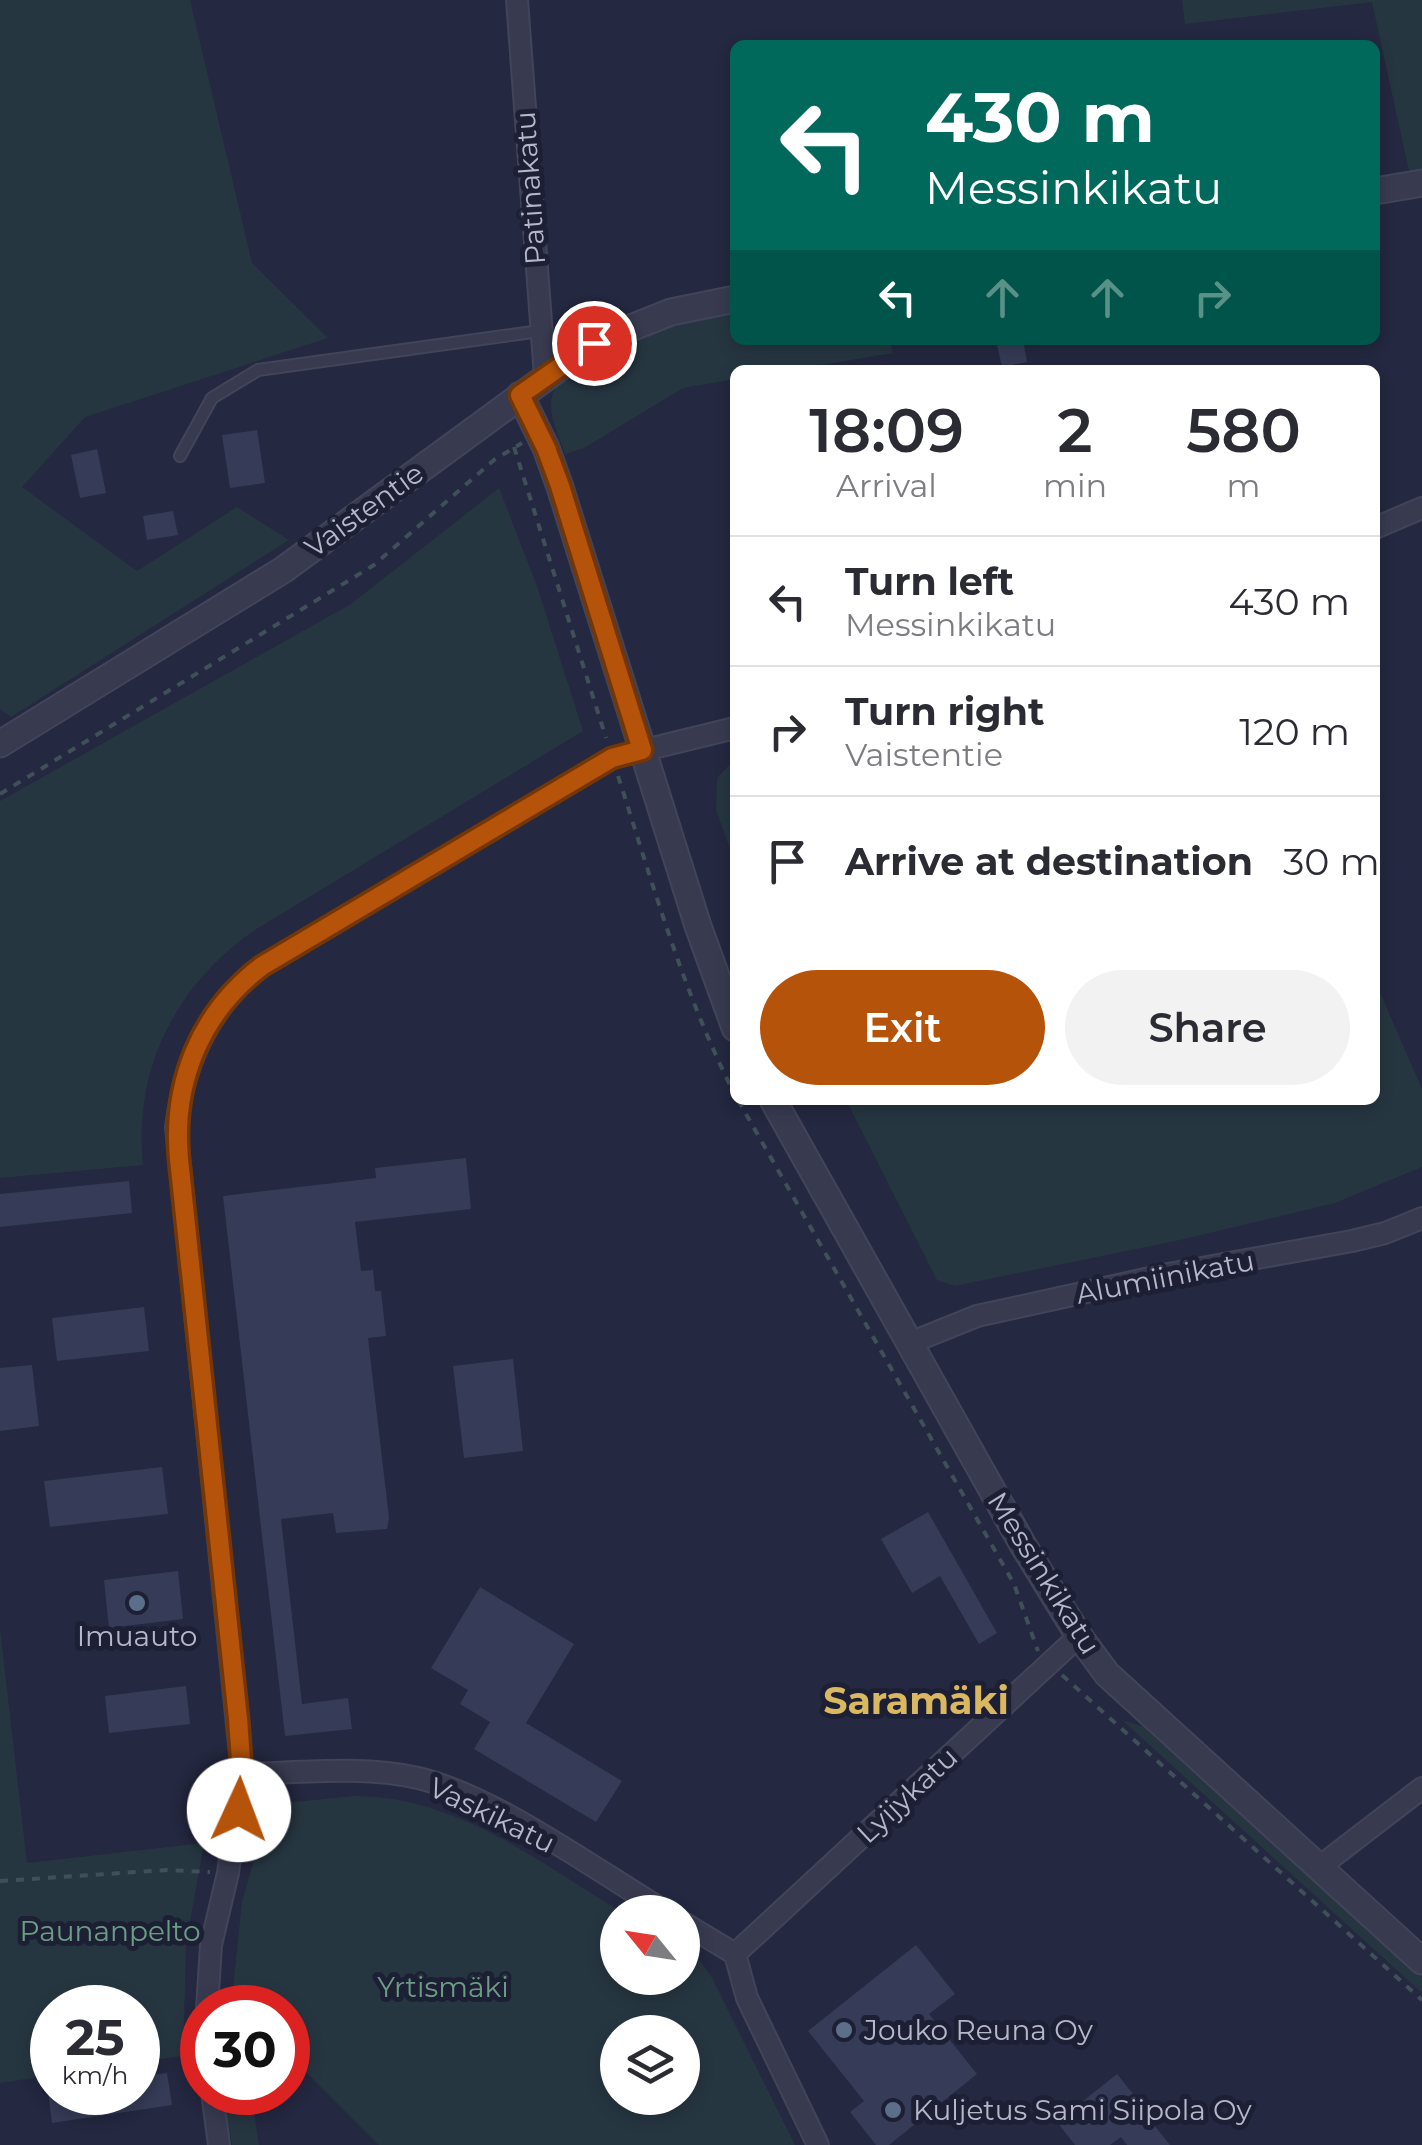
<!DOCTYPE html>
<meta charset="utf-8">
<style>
:root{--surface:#fff;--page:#f2f2f3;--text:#2b2b33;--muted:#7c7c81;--line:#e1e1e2;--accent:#b45309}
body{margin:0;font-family:Montserrat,sans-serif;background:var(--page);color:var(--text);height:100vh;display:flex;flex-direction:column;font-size:38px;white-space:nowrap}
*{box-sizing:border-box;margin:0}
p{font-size:32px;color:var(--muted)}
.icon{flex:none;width:55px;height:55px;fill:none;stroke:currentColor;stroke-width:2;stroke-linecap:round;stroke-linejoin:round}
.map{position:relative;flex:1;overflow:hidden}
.drawer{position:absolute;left:730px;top:365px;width:650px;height:740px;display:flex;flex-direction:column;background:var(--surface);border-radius:15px;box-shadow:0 5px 15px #0003}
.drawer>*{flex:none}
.guide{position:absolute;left:730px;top:40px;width:650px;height:305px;border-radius:15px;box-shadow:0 5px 15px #0003;background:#00695c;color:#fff;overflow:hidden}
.needle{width:65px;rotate:300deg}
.buttons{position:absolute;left:600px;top:1895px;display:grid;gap:20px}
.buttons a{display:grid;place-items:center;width:100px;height:100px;border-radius:50%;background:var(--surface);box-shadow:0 5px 15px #0003;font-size:50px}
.speed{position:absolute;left:30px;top:1985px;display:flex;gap:20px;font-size:50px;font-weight:700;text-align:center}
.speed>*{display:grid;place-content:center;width:130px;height:130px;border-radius:50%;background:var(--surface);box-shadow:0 5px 15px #0003;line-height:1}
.speed small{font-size:25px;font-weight:400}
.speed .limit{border:15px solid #d22;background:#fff;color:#111}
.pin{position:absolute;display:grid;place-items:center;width:85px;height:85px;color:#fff;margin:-42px;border:5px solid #fff;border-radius:50%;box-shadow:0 2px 10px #0007}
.me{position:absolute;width:110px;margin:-55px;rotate:2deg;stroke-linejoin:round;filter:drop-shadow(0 0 8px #0008)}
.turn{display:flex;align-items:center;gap:35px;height:210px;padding:0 30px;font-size:45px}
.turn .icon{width:130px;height:130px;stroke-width:2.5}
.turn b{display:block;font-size:70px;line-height:85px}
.lanes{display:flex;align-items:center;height:95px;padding:0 30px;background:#0003;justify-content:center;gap:50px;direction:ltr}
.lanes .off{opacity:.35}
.eta{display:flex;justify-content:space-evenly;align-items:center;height:170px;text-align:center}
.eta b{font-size:60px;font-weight:600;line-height:70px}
.button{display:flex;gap:20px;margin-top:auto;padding:20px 30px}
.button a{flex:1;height:115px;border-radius:60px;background:var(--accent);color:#fff;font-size:40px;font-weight:600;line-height:115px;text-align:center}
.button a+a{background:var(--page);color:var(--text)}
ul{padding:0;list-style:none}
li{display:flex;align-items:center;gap:30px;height:130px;padding:0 30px;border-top:2px solid var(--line)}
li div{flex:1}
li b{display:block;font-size:38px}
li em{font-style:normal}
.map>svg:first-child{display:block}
.green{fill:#263641;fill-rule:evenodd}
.building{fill:#363b57}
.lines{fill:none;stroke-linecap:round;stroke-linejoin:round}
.service-casing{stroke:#424459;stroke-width:14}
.minor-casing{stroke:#424459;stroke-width:24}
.tertiary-casing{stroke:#424459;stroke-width:29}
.path{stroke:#3f5059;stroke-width:4;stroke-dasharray:8 8;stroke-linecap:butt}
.service{stroke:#383b50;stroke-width:10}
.minor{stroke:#383b50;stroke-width:20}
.tertiary{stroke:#383b50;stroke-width:25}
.route-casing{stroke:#753606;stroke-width:25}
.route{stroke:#b45309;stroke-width:18}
.service-dot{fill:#5c6f8a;stroke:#1d2035;stroke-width:4}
.labels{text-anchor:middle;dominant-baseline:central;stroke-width:10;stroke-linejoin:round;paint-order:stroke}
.street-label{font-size:28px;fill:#b5b7cb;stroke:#1d2035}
.poi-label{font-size:28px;fill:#b5b7cb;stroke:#1d2035;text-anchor:start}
.park-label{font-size:28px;fill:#6b9d84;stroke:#1d2035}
.district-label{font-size:38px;font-weight:bold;fill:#dab761;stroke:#1d2035}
</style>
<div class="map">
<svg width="1422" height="2145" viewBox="0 0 1422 2145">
<rect width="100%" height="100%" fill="#242840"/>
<g class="green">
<polygon points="0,0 190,0 252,263 328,338 85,417 22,487 137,571 237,507 289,540 11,717 0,709"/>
<polygon points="1182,0 1422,0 1422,169 1409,171 1372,2 1185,24"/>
<path d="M 735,312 L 735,340 L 890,340 L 893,353 L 792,370 L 735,370 L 735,379 L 683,388 L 584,448 L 565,454 C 559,435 546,413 553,393 C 571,342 688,320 735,312 Z"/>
<path d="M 499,488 L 537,586 L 583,731 L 258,928 C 177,982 133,1068 143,1165 L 0,1178 L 0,801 L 351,604 Z"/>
<polygon points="735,759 735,862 716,810 717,778"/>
<polygon points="1375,981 1422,1089 1422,1167 1335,1203 1180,1240 955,1286 937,1280 846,1100 1375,1100"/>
<polygon points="0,1629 27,1863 204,1843 186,1944 183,2056 138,2062 138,2008 52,2008 52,2075 0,2083"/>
<polygon points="1122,1720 1142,1726 1422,1977 1422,1993"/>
<path d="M 354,1796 C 457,1796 538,1862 622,1912 L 618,1912 L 618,1978 L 682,1978 L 683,1949 L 700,1961 L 711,1976 L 795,2145 L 379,2145 L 288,2054 L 288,2008 L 231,2007 L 242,1902 L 267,1814 L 284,1803 ZM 618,2032 L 682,2032 L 682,2098 L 618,2098 Z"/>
<polygon points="223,2093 251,2093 259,2145 232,2145"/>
</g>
<g class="building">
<polygon points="1023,340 1027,362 1002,367 997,345"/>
<polygon points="257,430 265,483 230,488 222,435"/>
<polygon points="97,449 106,493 80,498 71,455"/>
<polygon points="173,511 178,535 147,540 143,516"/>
<polygon points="466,1158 471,1209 355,1222 361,1271 373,1270 375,1291 381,1291 386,1336 368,1338 389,1518 387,1529 336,1533 333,1513 281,1519 302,1704 348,1698 352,1729 285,1736 223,1196 376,1178 375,1168"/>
<polygon points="129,1181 132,1213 0,1227 0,1194"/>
<polygon points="144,1307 149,1351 57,1361 52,1318"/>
<polygon points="513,1359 523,1451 464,1458 453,1366"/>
<polygon points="32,1365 39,1426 0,1431 0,1368"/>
<polygon points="162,1467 168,1514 50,1527 44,1481"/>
<polygon points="928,1512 997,1633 979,1644 940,1576 912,1593 881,1539"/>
<polygon points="178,1571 183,1619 109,1628 104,1580"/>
<polygon points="480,1587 574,1644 526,1723 622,1781 596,1822 474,1749 490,1722 460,1704 468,1690 431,1668"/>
<polygon points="186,1686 190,1724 109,1733 105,1696"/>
<polygon points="916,1945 955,1994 929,2014 977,2074 889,2145 876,2145 850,2112 864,2101 808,2031"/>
<polygon points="167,2073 172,2105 52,2123 48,2092 138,2092 138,2077"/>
<polygon points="1117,2074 1149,2114 1147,2116 1170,2145 1127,2145 1121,2137 1110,2145 1075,2145 1057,2122"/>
</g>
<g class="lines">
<g class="service-casing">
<polyline id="service" points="180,456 212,398 258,370 540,331"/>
</g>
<g class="minor-casing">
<g id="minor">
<polyline points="517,0 545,376"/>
<polyline points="1375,528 1422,508"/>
<polyline points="910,1343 977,1316 1168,1274 1352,1241 1385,1233 1422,1218"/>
<path d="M 242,1774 C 298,1773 362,1765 418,1778 C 495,1796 596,1870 666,1912"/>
<polyline points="1318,1868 1422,1788"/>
<polyline points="682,1922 735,1954 747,1998 818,2145"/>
<polyline points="735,1954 1079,1636"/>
<path d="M 207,2008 L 211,1945 L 228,1873 L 242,1774 L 176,1127 C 184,1062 209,1007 261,967 L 612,758 L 735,728"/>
<polyline points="212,2092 219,2145"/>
</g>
</g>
<g class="tertiary-casing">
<g id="tertiary">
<polyline points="1375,191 1422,183"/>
<polyline points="520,395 546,448 560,487 698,926 735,1028"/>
<polyline points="0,744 283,570 593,343 671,312 735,299"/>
<polyline points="773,1100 1023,1545 1079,1636 1107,1674 1422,1961"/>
</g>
</g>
<g class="path">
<polyline points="514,447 606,738"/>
<path d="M 618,776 C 653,884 683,993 735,1095"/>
<polyline points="0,794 374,565 494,460 522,443"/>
<polyline points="738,1100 1014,1584 1038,1651"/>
<polyline points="1062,1675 1422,2000"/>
<polyline points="0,1881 167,1870 210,1872"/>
</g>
<use href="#service" class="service"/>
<use href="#minor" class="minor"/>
<use href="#tertiary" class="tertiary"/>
</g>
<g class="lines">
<g class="route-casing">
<path id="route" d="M 239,1810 L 242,1774 L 238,1719 L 179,1159 C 172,1083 200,1013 262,966 L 612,758 L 642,750 L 560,486 L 546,448 L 520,395 L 594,343"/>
</g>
<use href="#route" class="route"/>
</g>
<g class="service-dot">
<circle cx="137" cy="1603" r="10"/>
<circle cx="844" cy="2030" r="10"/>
<circle cx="893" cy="2110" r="10"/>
</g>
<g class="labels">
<g class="street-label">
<text transform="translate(530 188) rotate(-94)">Patinakatu</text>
<text transform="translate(364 510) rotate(-36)">Vaistentie</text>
<text transform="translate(1165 1277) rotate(-11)">Alumiinikatu</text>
<text transform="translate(1044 1573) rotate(58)">Messinkikatu</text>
<text transform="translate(907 1795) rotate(-43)">Lyijykatu</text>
<text transform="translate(492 1815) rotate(26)">Vaskikatu</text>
</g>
<g class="poi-label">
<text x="137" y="1636" text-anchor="middle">Imuauto</text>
<text x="864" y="2030">Jouko Reuna Oy</text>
<text x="913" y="2110">Kuljetus Sami Siipola Oy</text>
</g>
<g class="park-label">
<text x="110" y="1931">Paunanpelto</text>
<text x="443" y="1987">Yrtismäki</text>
</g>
<g class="district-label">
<text x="916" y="1700">Saramäki</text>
</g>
</g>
</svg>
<div class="buttons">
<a><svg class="needle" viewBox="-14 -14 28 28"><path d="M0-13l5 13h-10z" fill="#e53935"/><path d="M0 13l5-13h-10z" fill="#7c7c81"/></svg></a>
<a><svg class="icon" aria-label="layers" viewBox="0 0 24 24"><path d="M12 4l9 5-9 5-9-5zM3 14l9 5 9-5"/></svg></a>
</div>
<div class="speed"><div>25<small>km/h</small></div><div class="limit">30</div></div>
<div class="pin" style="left:594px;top:343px;background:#d93025"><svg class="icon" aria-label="arrive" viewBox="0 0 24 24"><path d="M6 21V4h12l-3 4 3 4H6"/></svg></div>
<svg class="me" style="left:239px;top:1810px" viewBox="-20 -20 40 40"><circle r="19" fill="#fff"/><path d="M0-13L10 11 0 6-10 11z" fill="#b45309"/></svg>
<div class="guide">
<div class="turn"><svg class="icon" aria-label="left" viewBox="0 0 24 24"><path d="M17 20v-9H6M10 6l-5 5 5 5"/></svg><div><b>430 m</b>Messinkikatu</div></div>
<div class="lanes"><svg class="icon" aria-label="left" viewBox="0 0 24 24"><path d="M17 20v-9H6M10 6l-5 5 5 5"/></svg><svg class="icon off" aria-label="ahead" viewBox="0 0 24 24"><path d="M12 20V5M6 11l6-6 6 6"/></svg><svg class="icon off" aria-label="ahead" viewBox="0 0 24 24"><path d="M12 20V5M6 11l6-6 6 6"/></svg><svg class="icon off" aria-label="right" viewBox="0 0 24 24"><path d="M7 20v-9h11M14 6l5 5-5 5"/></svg></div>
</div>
<section class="drawer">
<div class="eta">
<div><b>18:09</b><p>Arrival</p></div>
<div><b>2</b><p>min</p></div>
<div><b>580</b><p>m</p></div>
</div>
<ul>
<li><svg class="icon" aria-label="left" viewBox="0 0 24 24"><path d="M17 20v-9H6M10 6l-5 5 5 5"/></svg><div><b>Turn left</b><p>Messinkikatu</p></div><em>430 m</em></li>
<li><svg class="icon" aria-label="right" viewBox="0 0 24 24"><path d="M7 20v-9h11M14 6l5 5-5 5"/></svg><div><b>Turn right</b><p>Vaistentie</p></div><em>120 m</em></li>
<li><svg class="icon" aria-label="arrive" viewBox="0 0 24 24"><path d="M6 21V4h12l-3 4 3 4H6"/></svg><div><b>Arrive at destination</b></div><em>30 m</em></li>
</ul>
<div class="button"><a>Exit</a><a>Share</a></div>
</section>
</div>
